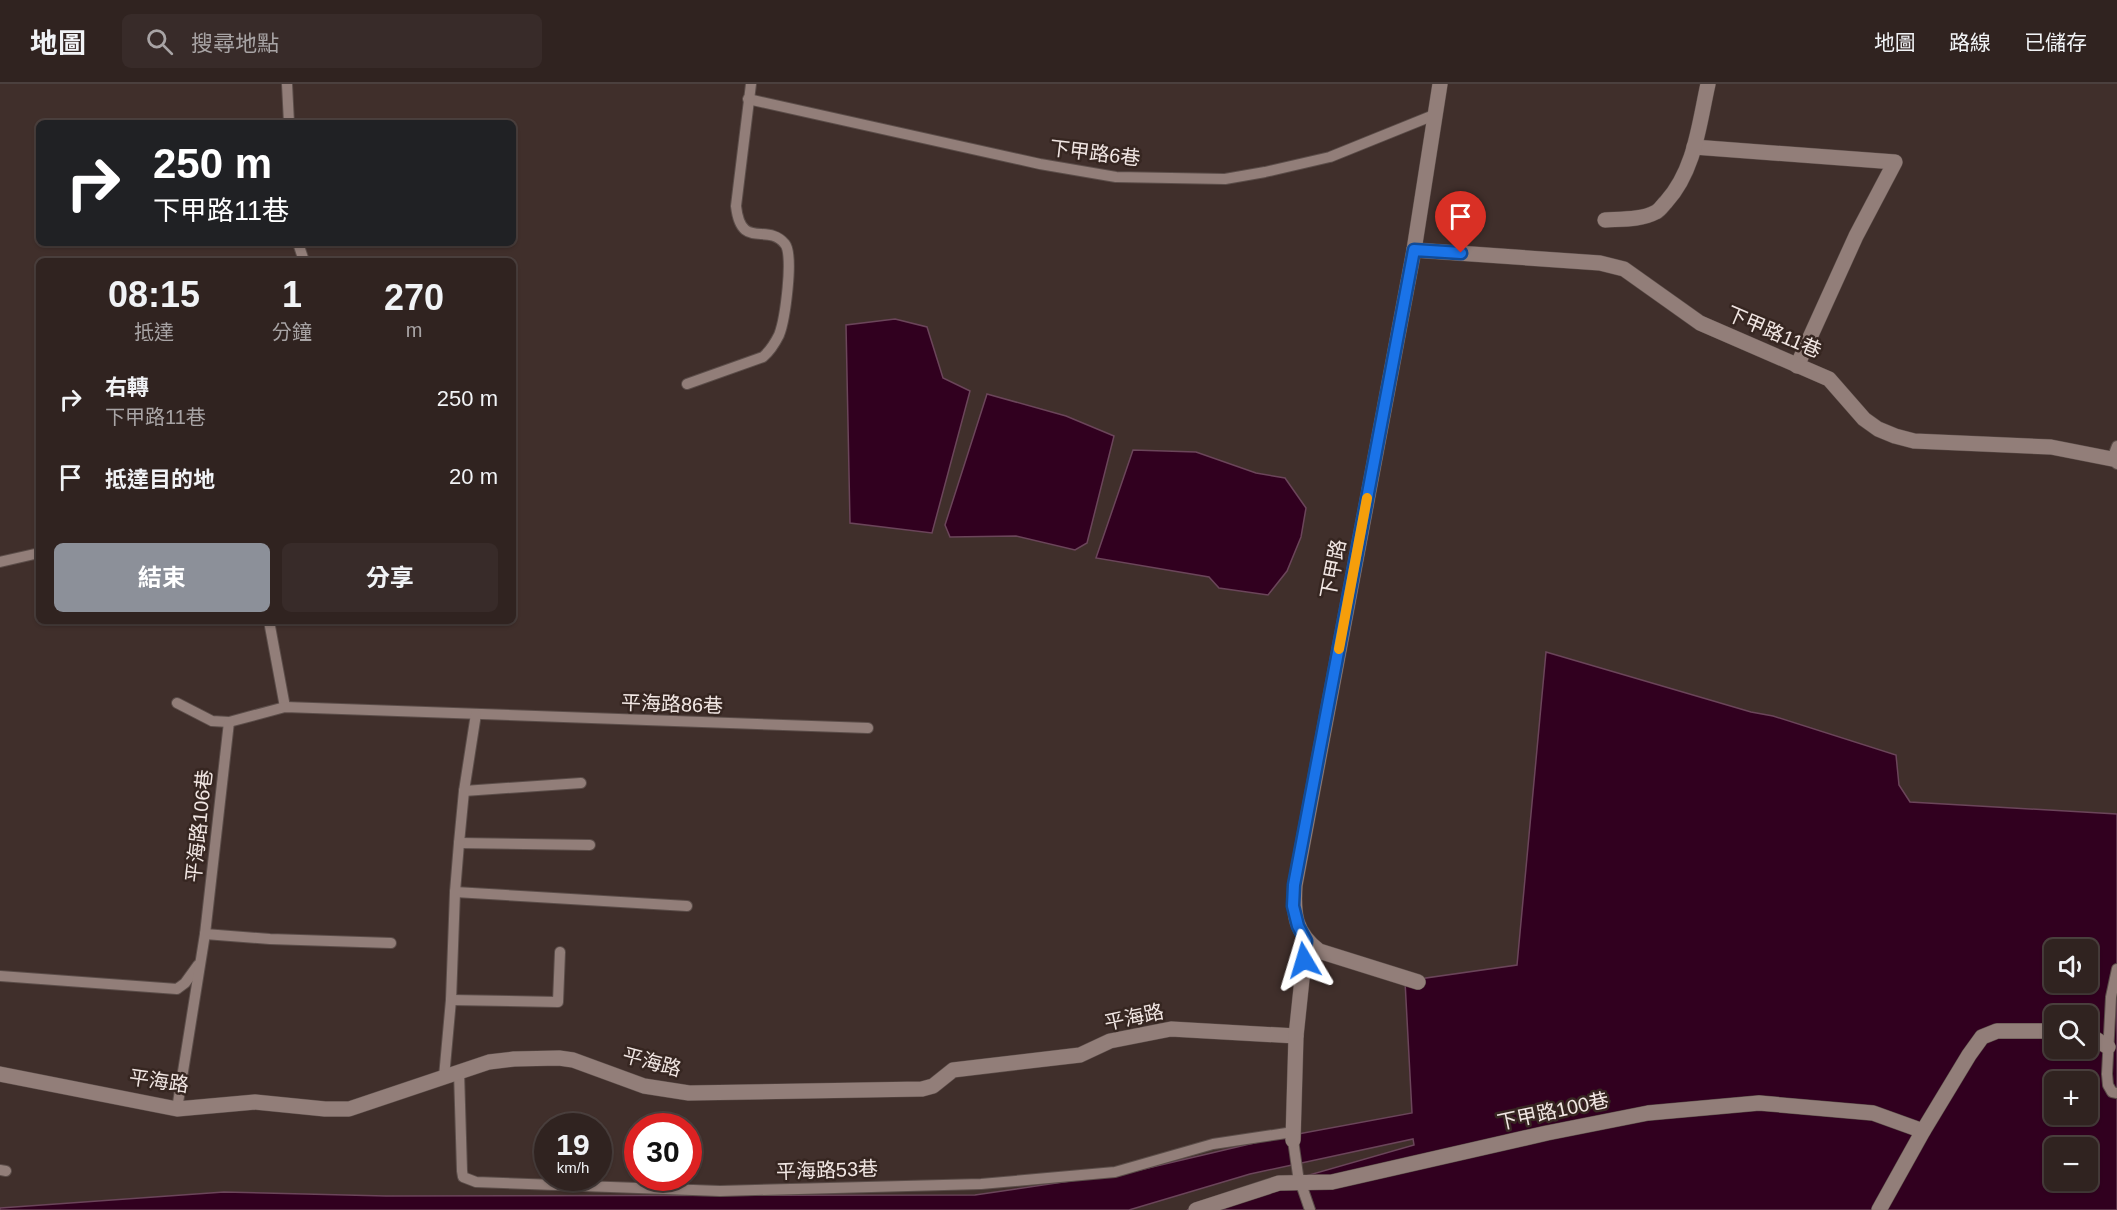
<!DOCTYPE html>
<html lang="zh-TW">
<meta charset="utf-8">
<style>
:root{--surface:#302320;--page:#382b29;--text:#f1f3f6;--muted:#a8a4a5;--line:#4b403e;--accent:#8c9099}
body{margin:0;font-family:Arial,"Noto Sans TC",sans-serif;background:var(--page);color:var(--text);height:100vh;display:flex;flex-direction:column;font-size:22px;white-space:nowrap}
*{box-sizing:border-box;margin:0}
p{font-size:20px;color:var(--muted)}
.icon{flex:none;width:33px;height:33px;fill:none;stroke:currentColor;stroke-width:2;stroke-linecap:round;stroke-linejoin:round}
.map{position:relative;flex:1;overflow:hidden}
.sheet{position:absolute;left:36px;top:174px;width:480px;height:366px;display:flex;flex-direction:column;background:var(--surface);border-radius:9px;box-shadow:0 2px 4px #0004,0 0 0 2px var(--line)}
.sheet>*{flex:none}
.guide{position:absolute;left:36px;top:36px;width:480px;height:126px;border-radius:9px;box-shadow:0 2px 4px #0004,0 0 0 2px var(--line);background:#202124;color:#fff;overflow:hidden}
.buttons{position:absolute;left:2044px;top:855px;display:grid;gap:12px}
.buttons a{display:grid;place-items:center;width:54px;height:54px;border-radius:9px;background:var(--surface);box-shadow:0 2px 4px #0004,0 0 0 2px var(--line);font-size:30px}
.speed{position:absolute;left:534px;top:1029px;display:flex;gap:12px;font-size:30px;font-weight:700;text-align:center}
.speed>*{display:grid;place-content:center;width:78px;height:78px;border-radius:50%;background:var(--surface);box-shadow:0 2px 4px #0004,0 0 0 2px var(--line);line-height:1}
.speed small{font-size:15px;font-weight:400}
.speed .limit{border:9px solid #d22;background:#fff;color:#111}
.pin{position:absolute;display:grid;place-items:center;width:51px;height:51px;color:#fff;margin:-62px -26px;border-radius:50% 50% 50% 0;rotate:-45deg;box-shadow:0 0 6px #0007}
.pin .icon{rotate:45deg}
.me{position:absolute;width:66px;margin:-33px;rotate:353deg;stroke-linejoin:round;filter:drop-shadow(0 0 4px #0008)}
.turn{display:flex;align-items:center;gap:21px;height:126px;padding:0 18px;font-size:27px}
.turn .icon{width:78px;height:78px;stroke-width:2.5}
.turn b{display:block;font-size:42px;line-height:51px}
.eta{display:flex;justify-content:space-evenly;align-items:center;height:102px;text-align:center}
.eta b{font-size:36px;font-weight:700;line-height:42px}
.button{display:flex;gap:12px;margin-top:auto;padding:12px 18px}
.button a{flex:1;height:69px;border-radius:9px;background:var(--accent);color:#fff;font-size:24px;font-weight:700;line-height:69px;text-align:center}
.button a+a{background:var(--page);color:var(--text)}
ul{padding:0;list-style:none}
li{display:flex;align-items:center;gap:18px;height:78px;padding:0 18px}
li div{flex:1}
li b{display:block;font-size:22px}
li em{font-style:normal}
header{display:flex;align-items:center;gap:36px;box-sizing:border-box;height:84px;padding:0 30px;background:var(--surface);border-bottom:2px solid var(--line)}
header strong{font-size:28px}
nav{display:flex;gap:33px;margin-inline-start:auto;font-size:21px}
.search{width:420px;height:54px;background:var(--page);display:flex;align-items:center;gap:15px;box-sizing:border-box;padding:0 21px;border-radius:9px;color:var(--muted);font-size:22px}
.map>svg:first-child{display:block}
.water{fill:#31001f;stroke:#6b455a;stroke-width:1.5;fill-rule:evenodd}
.lines{fill:none;stroke-linecap:round;stroke-linejoin:round}
.service-casing{stroke:#5b4d49;stroke-width:12}
.minor-casing{stroke:#5b4d49;stroke-width:16}
.service{stroke:#927e79;stroke-width:10}
.minor{stroke:#927e79;stroke-width:15}
.route-casing{stroke:#114b97;stroke-width:15}
.route{stroke:#1a73e8;stroke-width:10}
.slow{stroke:#f59e0b;stroke-width:10}
.labels{text-anchor:middle;dominant-baseline:central;stroke-width:5;stroke-linejoin:round;paint-order:stroke}
.street-label{font-size:20px;fill:#f1e6e3;stroke:#362621}
</style>
<header>
<strong>地圖</strong>
<div class="search"><svg class="icon" aria-label="search" viewBox="0 0 24 24"><circle cx="10" cy="10" r="6"/><path d="M15 15l6 6"/></svg>搜尋地點</div>
<nav><a>地圖</a><a>路線</a><a>已儲存</a></nav>
</header>
<div class="map">
<svg width="2117" height="1126" viewBox="0 0 2117 1126">
<rect width="100%" height="100%" fill="#402f2b"/>
<g class="water">
<polygon points="895,235 927,243 943,294 970,307 932,449 850,439 846,241"/>
<polygon points="987,310 1066,332 1114,352 1087,459 1075,466 1016,452 950,453 945,441"/>
<polygon points="1133,366 1196,368 1256,389 1285,394 1306,424 1301,453 1287,487 1268,511 1219,504 1209,493 1096,474"/>
<path d="M 1546,568 L 1751,628 L 1773,632 L 1896,671 L 1899,701 L 1910,718 L 2117,730 L 2117,1126 L 1187,1126 L 1414,1061 L 1413,1055 L 1250,1090 L 1129,1126 L 0,1126 L 0,1124 L 224,1108 L 386,1112 L 975,1111 L 1131,1088 L 1271,1055 L 1412,1029 L 1405,897 L 1517,881 ZM 2055,866 L 2088,866 L 2088,898 L 2055,898 ZM 2055,932 L 2088,932 L 2088,964 L 2055,964 ZM 2055,998 L 2088,998 L 2088,1030 L 2055,1030 ZM 2055,1064 L 2088,1064 L 2088,1096 L 2055,1096 Z"/>
</g>
<g class="lines">
<g class="service-casing">
<g id="service">
<polyline points="287,0 289,39"/>
<polyline points="748,15 1040,80 1116,93 1225,95 1265,88 1330,73 1434,31"/>
<polyline points="298,159 304,177"/>
<path d="M 687,300 L 763,273 C 770,267 775,259 779,251 C 785,236 794,171 785,160 C 767,138 741,167 736,122 L 751,0"/>
<polyline points="2117,380 2112,375 2117,362"/>
<polyline points="0,478 39,469"/>
<polyline points="269,537 285,623"/>
<polyline points="177,619 212,637 229,638 285,623 868,644"/>
<polyline points="464,707 581,699"/>
<polyline points="459,759 590,761"/>
<polyline points="455,808 687,822"/>
<polyline points="205,850 270,855 391,859"/>
<polyline points="2117,885 2111,913 2107,990 2108,1001 2112,1008 2117,1009"/>
<polyline points="0,892 177,905 185,899 198,881"/>
<polyline points="451,916 558,918 560,868"/>
<polyline points="459,988 462,1087 463,1093 476,1098 720,1107 981,1100 1115,1088 1213,1060 1293,1048"/>
<polyline points="444,993 451,916 455,808 459,759 464,707 476,630"/>
<polyline points="177,1025 205,850 229,638"/>
<polyline points="1293,1056 1298,1091 1310,1126"/>
<polyline points="0,1086 6,1087"/>
</g>
</g>
<g class="minor-casing">
<g id="minor">
<polyline points="1694,63 1895,78 1856,152 1797,282"/>
<path d="M 1605,136 C 1622,135 1641,136 1656,128 C 1660,126 1663,121 1666,118 C 1695,86 1699,40 1708,0"/>
<polyline points="1414,166 1600,179 1624,185 1700,239 1829,295 1864,335 1878,345 1895,352 1914,357 2051,363 2112,375"/>
<path d="M 1418,898 L 1319,867 C 1295,848 1293,831 1295,801 L 1414,166 L 1440,0"/>
<polyline points="2088,950 2108,963"/>
<polyline points="0,990 177,1025 255,1018 325,1025 349,1025 489,978 514,975 559,974 573,976 644,1002 689,1009 922,1005 933,1002 953,986 1080,971 1110,957 1171,945 1296,952"/>
<polyline points="1293,1056 1296,952 1306,857"/>
<polyline points="1196,1126 1279,1099 1332,1098 1547,1049 1648,1029 1759,1019 1873,1029 1923,1047"/>
<polyline points="1879,1126 1923,1047 1969,971 1982,953 1997,947 2055,947"/>
</g>
</g>
<use href="#service" class="service"/>
<use href="#minor" class="minor"/>
</g>
<g class="lines">
<g class="route-casing">
<polyline id="route" points="1304,876 1306,857 1298,842 1293,822 1294,801 1414,166 1461,169"/>
</g>
<use href="#route" class="route"/>
<polyline class="slow" points="1339,565 1367,414"/>
</g>
<g class="labels">
<g class="street-label">
<text transform="translate(1095 69) rotate(7)">下甲路6巷</text>
<text transform="translate(1774 248) rotate(23)">下甲路11巷</text>
<text transform="translate(1333 485) rotate(-79)">下甲路</text>
<text transform="translate(672 620) rotate(2)">平海路86巷</text>
<text transform="translate(199 742) rotate(-84)">平海路106巷</text>
<text transform="translate(1134 933) rotate(-12)">平海路</text>
<text transform="translate(652 978) rotate(15)">平海路</text>
<text transform="translate(159 997) rotate(8)">平海路</text>
<text transform="translate(1553 1027) rotate(-12)">下甲路100巷</text>
<text transform="translate(827 1086) rotate(-2)">平海路53巷</text>
</g>
</g>
</svg>
<div class="buttons">
<a><svg class="icon" aria-label="sound" viewBox="0 0 24 24"><path d="M4 9h4l5-4v14l-5-4H4zM17 9q2 3 0 6"/></svg></a>
<a><svg class="icon" aria-label="search" viewBox="0 0 24 24"><circle cx="10" cy="10" r="6"/><path d="M15 15l6 6"/></svg></a>
<a>+</a>
<a>−</a>
</div>
<div class="speed"><div>19<small>km/h</small></div><div class="limit">30</div></div>
<div class="pin" style="left:1461px;top:169px;background:#d93025"><svg class="icon" aria-label="arrive" viewBox="0 0 24 24"><path d="M6 21V4h12l-3 4 3 4H6"/></svg></div>
<svg class="me" style="left:1304px;top:876px" viewBox="-20 -20 40 40"><path d="M0-17L14 15 0 8-14 15z" fill="#1a73e8" stroke="#fff" stroke-width="4"/></svg>
<div class="guide">
<div class="turn"><svg class="icon" aria-label="right" viewBox="0 0 24 24"><path d="M7 20v-9h11M14 6l5 5-5 5"/></svg><div><b>250 m</b>下甲路11巷</div></div>
</div>
<section class="sheet">
<div class="eta">
<div><b>08:15</b><p>抵達</p></div>
<div><b>1</b><p>分鐘</p></div>
<div><b>270</b><p>m</p></div>
</div>
<ul>
<li><svg class="icon" aria-label="right" viewBox="0 0 24 24"><path d="M7 20v-9h11M14 6l5 5-5 5"/></svg><div><b>右轉</b><p>下甲路11巷</p></div><em>250 m</em></li>
<li><svg class="icon" aria-label="arrive" viewBox="0 0 24 24"><path d="M6 21V4h12l-3 4 3 4H6"/></svg><div><b>抵達目的地</b></div><em>20 m</em></li>
</ul>
<div class="button"><a>結束</a><a>分享</a></div>
</section>
</div>
